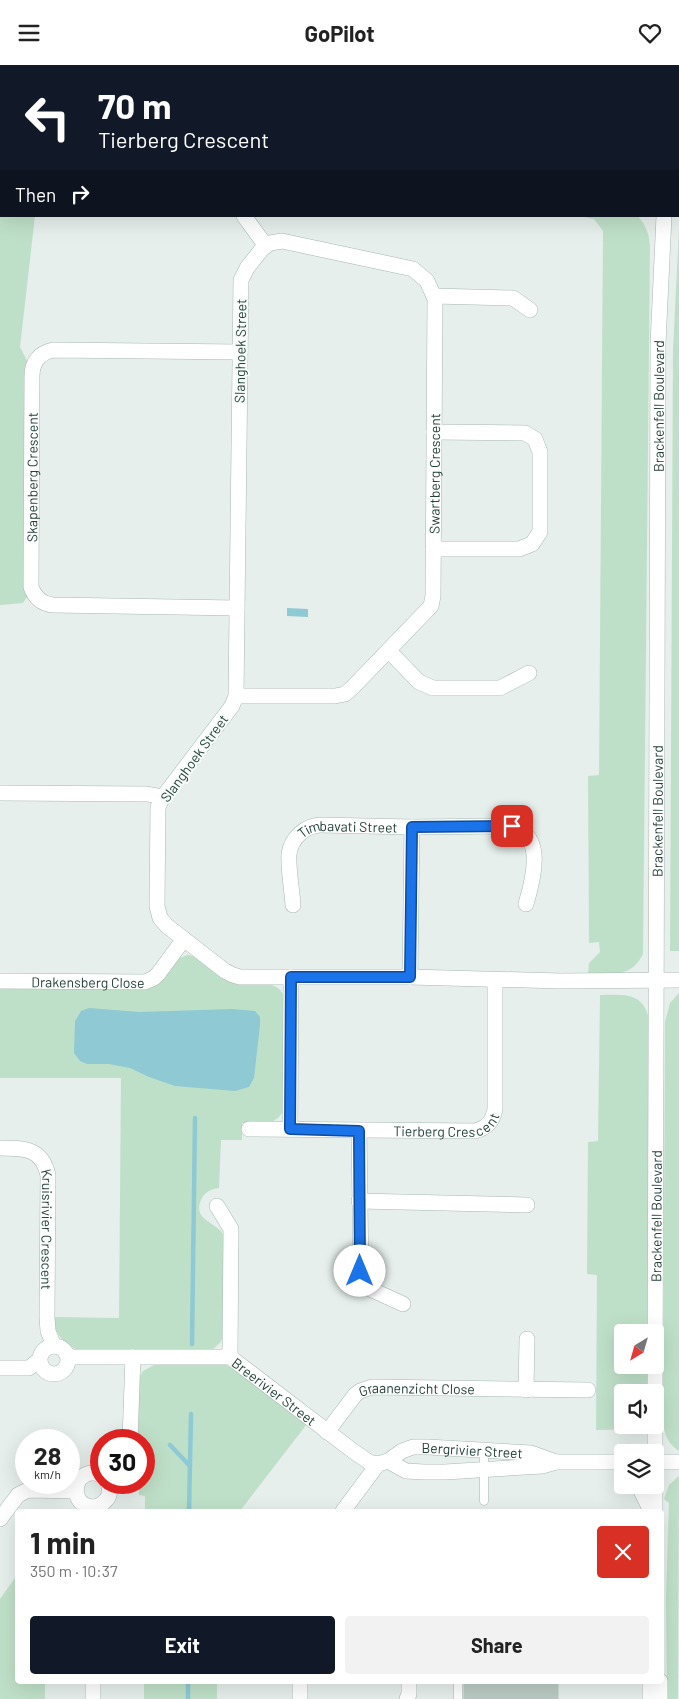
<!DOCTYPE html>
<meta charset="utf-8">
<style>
:root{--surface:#fff;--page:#f2f2f2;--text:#222;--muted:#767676;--accent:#111827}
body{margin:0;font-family:Barlow,sans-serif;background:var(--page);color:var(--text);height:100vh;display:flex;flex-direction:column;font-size:19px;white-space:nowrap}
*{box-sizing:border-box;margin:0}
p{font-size:16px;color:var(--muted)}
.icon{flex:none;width:28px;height:28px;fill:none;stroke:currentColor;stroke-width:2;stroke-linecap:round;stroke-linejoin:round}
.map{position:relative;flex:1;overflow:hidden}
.drawer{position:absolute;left:15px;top:1444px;width:649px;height:175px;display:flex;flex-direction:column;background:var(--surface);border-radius:5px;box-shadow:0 5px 20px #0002}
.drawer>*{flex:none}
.banner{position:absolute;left:0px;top:0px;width:680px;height:152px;box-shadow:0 5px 20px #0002;background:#111827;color:#fff;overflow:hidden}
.needle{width:32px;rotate:217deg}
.controls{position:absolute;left:614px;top:1259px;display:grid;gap:10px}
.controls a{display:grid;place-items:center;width:50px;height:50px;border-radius:5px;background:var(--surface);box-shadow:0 5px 20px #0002;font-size:25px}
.speed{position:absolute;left:15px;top:1364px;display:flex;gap:10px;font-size:25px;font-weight:700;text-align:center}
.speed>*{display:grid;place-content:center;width:65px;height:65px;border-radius:50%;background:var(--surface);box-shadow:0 5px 20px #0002;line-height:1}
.speed small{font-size:12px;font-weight:400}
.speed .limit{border:8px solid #d22;background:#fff;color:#111}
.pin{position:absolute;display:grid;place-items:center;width:42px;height:42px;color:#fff;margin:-21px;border-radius:10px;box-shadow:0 2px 8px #0006}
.me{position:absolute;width:55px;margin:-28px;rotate:0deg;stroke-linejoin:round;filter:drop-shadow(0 0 4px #0008)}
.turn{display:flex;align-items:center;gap:18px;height:105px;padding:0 15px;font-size:22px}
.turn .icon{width:65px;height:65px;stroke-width:2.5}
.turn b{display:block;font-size:35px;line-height:42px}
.then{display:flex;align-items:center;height:48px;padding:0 15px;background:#0003;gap:10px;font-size:19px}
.round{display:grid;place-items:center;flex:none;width:52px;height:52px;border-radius:5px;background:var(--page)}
.overview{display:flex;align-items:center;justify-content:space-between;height:85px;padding:0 15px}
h1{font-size:30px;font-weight:700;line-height:38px}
.action{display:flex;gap:10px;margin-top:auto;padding:10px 15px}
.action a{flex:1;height:58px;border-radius:5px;background:var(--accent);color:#fff;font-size:20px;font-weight:700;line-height:58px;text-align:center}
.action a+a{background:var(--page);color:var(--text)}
header{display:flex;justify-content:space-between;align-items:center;height:65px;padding:0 15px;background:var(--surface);font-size:22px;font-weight:700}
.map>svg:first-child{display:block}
.green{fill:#bfe0c8}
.water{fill:#8ec9d4}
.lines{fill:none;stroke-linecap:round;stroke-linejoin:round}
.stream{stroke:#8ec9d4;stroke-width:4.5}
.building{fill:#bbcac4;stroke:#b8c9c2}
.service-casing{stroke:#a8b8b2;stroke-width:9}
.minor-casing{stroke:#a8b8b2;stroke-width:16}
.tertiary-casing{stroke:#a8b8b2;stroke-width:16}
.service{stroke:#fff;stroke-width:8}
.minor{stroke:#fff;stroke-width:15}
.tertiary{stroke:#fff;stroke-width:15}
.route-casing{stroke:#114b97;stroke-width:12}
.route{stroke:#1a73e8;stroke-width:9}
.labels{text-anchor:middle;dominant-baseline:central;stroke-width:4;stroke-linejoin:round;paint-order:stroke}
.street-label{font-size:14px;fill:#24423a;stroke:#f7fbf9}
</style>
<header><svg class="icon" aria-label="menu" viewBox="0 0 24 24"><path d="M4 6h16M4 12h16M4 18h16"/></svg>GoPilot<svg class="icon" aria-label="heart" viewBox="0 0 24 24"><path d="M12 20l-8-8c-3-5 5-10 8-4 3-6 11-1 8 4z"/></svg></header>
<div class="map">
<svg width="679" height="1634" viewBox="0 0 679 1634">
<rect width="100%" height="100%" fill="#e6efeb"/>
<g class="green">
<polygon points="468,0 672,0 467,1"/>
<polygon points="0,12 1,151 35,151 20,282 28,298 27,532 23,538 0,540"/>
<path d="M 579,151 L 638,151 C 646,161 649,168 650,181 L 643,889 C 630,914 613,908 588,908 L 589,898 L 600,887 L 599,877 L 589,878 L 588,711 L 599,710 L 603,166 L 594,154 Z"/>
<polygon points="679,164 679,886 670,886 673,285"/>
<path d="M 187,890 C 206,892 216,913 234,918 C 250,923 275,911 284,931 L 283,1046 C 276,1062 257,1058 242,1058 L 242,1075 L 221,1075 L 219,1123 C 212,1124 206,1126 202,1133 C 190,1156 219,1157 224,1171 L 222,1274 L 220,1278 L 212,1285 L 75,1284 C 61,1275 54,1268 54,1252 L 119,1253 L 121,1013 L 0,1013 L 0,922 L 146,923 L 180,893 Z"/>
<path d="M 679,928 L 679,1386 C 668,1379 664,1369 663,1357 L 665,957 L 670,938 Z"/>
<path d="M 600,930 C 622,930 643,926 649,954 L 648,1267 L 622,1268 L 622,1300 L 647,1300 L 647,1327 L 622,1328 L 622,1360 L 646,1360 L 643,1367 L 639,1364 L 596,1365 L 597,1210 L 587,1209 L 588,1077 L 598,1076 Z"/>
<polygon points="154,1300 226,1300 232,1303 307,1359 240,1446 145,1446 145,1431 139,1430 138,1419 144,1418 144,1375 138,1375 139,1314 143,1306"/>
<polygon points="679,1411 678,1634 667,1634 666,1532 669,1438 664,1434 669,1420"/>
<polygon points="17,1510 18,1616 45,1616 45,1634 0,1634 0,1534"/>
<rect x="144" y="1616" width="73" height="18"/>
</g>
<g class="water">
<polygon points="287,543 308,544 308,552 287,551"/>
<polygon points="89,943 139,947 232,944 255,946 260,952 260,960 254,1013 249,1022 235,1026 175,1021 149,1012 130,1003 109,999 87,999 80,996 74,988 75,956 81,946"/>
</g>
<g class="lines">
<g class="stream">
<polyline points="192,1279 195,1053"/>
<polyline points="170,1380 190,1401"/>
<polyline points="189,1446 191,1349"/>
<polyline points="188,1634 188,1616"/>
</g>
</g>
<rect class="building" x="464" y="1616" width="94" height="18"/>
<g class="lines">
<g class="service-casing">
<g id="service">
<polyline points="484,1436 484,1385"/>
<polyline points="458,1634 458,1616"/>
</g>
</g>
<g class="minor-casing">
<g id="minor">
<polyline points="461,1 461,0"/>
<polyline points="244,151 266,181"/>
<polyline points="434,231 513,233 530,245"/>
<polyline points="433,484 519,484 532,479 540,467 540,387 535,374 525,368 434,367"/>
<path id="s1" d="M 237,543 L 53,540 C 42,539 35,533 31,522 L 32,311 C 32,297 39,288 53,285 L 240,287"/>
<polyline points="389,586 419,617 433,623 500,623 529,608"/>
<path id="s2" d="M 236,631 L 335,631 L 345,629 L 352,623 L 431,541 L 433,531 L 435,234 L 427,216 L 413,204 L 282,176 L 270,178 L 262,184 L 247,203 L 241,215 L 236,631 L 232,641 L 163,732 L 158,742 L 157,841 L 160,853 L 167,861 L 225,906 L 233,910 L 240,912 L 410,912 L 561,916 L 679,915"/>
<polyline points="0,728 147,729 163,732"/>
<path id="s3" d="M 293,840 C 292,824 288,805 289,789 C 291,773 306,760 321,760 L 412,762 L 504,761 C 547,763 534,812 526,839"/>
<polyline points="410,912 412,762"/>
<path id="s4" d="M 0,916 L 145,917 L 154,913 L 158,909 L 184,874"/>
<path id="s5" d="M 249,1064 L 475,1066 C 487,1063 493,1056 495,1044 L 495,915"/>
<polyline points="290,1064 291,912"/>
<polyline points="359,1066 361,1213 368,1223 403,1239"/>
<path id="s6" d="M 0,1083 C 24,1083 42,1083 48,1110 L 47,1252 L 48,1266 L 54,1281"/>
<polyline points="359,1136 527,1140"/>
<polyline points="217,1141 231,1164 230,1292"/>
<circle cx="54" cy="1295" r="14"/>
<path id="s7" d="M 68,1292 L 230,1292 L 353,1386 L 369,1397 L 378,1399 L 388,1396 L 402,1386 L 413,1382 L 428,1382 L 531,1388 L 556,1397"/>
<polyline points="0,1303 29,1303 39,1295"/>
<polyline points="526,1325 527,1274"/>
<path id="s8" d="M 327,1367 L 355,1330 L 360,1326 L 372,1322 L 588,1325"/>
<polyline points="130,1375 133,1292"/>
<polyline points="388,1396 406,1406 424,1407 445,1407 542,1401 556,1397 622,1397"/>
<polyline points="655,1397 679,1397"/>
<path d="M 101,1410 C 75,1399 66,1438 91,1442 C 97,1442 102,1440 105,1436 C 111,1431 110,1424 108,1418"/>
<polyline points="343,1446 378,1399"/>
<polyline points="0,1454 18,1430 28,1425 76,1426"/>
<polyline points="300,1616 300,1634"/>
<polyline points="93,1634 93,1616"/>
<polyline points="407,1634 409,1629 409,1616"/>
</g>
</g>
<g class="tertiary-casing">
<g id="tertiary">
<polyline points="0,2 1,2"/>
<polyline points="679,34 679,33"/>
<path id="s9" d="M 655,1341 L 658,279 L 664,151"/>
<polyline points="655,1388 655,1360"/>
<polyline points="620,1397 622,1401"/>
<polyline points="655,1408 655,1446"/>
<polyline points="638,1420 651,1446"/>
<polyline points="650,1634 650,1616"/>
<polyline points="660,1634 660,1616"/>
</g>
</g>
<use href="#service" class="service"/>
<use href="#minor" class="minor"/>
<use href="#tertiary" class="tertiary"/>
</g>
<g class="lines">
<g class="route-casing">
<polyline id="route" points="360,1206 359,1066 290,1064 291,912 410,912 412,762 512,761"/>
</g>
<use href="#route" class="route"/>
</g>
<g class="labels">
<g class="street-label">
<text transform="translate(240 286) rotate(-89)">Slanghoek Street</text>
<text stroke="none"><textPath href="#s9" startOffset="1000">Brackenfell Boulevard</textPath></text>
<text stroke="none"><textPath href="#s2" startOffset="365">Swartberg Crescent</textPath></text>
<text stroke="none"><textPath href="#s1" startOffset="324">Skapenberg Crescent</textPath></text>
<text transform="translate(194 693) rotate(-54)">Slanghoek Street</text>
<text stroke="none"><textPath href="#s9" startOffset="595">Brackenfell Boulevard</textPath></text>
<text stroke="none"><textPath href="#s3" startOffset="124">Timbavati Street</textPath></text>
<text stroke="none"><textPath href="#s4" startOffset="88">Drakensberg Close</textPath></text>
<text stroke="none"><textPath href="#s5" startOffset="199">Tierberg Crescent</textPath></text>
<text stroke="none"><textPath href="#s9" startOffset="190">Brackenfell Boulevard</textPath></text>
<text stroke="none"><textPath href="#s6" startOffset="116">Kruisrivier Crescent</textPath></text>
<text stroke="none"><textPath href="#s7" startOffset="218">Breerivier Street</textPath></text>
<text stroke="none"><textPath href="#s8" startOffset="110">Graanenzicht Close</textPath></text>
<text stroke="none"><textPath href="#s7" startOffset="444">Bergrivier Street</textPath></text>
</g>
</g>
</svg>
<div class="controls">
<a><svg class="needle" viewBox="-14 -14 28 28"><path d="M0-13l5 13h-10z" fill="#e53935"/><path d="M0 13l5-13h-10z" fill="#767676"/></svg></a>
<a><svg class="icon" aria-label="sound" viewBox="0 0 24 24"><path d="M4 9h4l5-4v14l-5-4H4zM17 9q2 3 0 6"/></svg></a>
<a><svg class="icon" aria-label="layers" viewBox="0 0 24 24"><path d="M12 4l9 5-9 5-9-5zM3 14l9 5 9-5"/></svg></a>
</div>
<div class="speed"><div>28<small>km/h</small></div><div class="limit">30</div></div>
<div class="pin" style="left:512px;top:761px;background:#d93025"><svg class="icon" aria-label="arrive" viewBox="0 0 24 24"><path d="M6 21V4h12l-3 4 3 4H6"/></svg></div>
<svg class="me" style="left:360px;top:1206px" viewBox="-20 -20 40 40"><circle r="19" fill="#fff"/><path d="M0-13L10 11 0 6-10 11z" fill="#1a73e8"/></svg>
<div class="banner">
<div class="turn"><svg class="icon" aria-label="left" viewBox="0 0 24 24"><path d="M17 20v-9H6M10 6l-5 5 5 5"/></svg><div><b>70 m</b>Tierberg Crescent</div></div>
<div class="then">Then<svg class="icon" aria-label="right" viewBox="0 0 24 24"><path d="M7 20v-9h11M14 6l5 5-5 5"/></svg></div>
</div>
<section class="drawer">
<div class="overview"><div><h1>1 min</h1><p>350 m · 10:37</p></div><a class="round" style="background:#d93025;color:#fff"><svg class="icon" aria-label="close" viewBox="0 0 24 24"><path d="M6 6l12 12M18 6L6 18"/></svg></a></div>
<div class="action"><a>Exit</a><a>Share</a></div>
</section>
</div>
